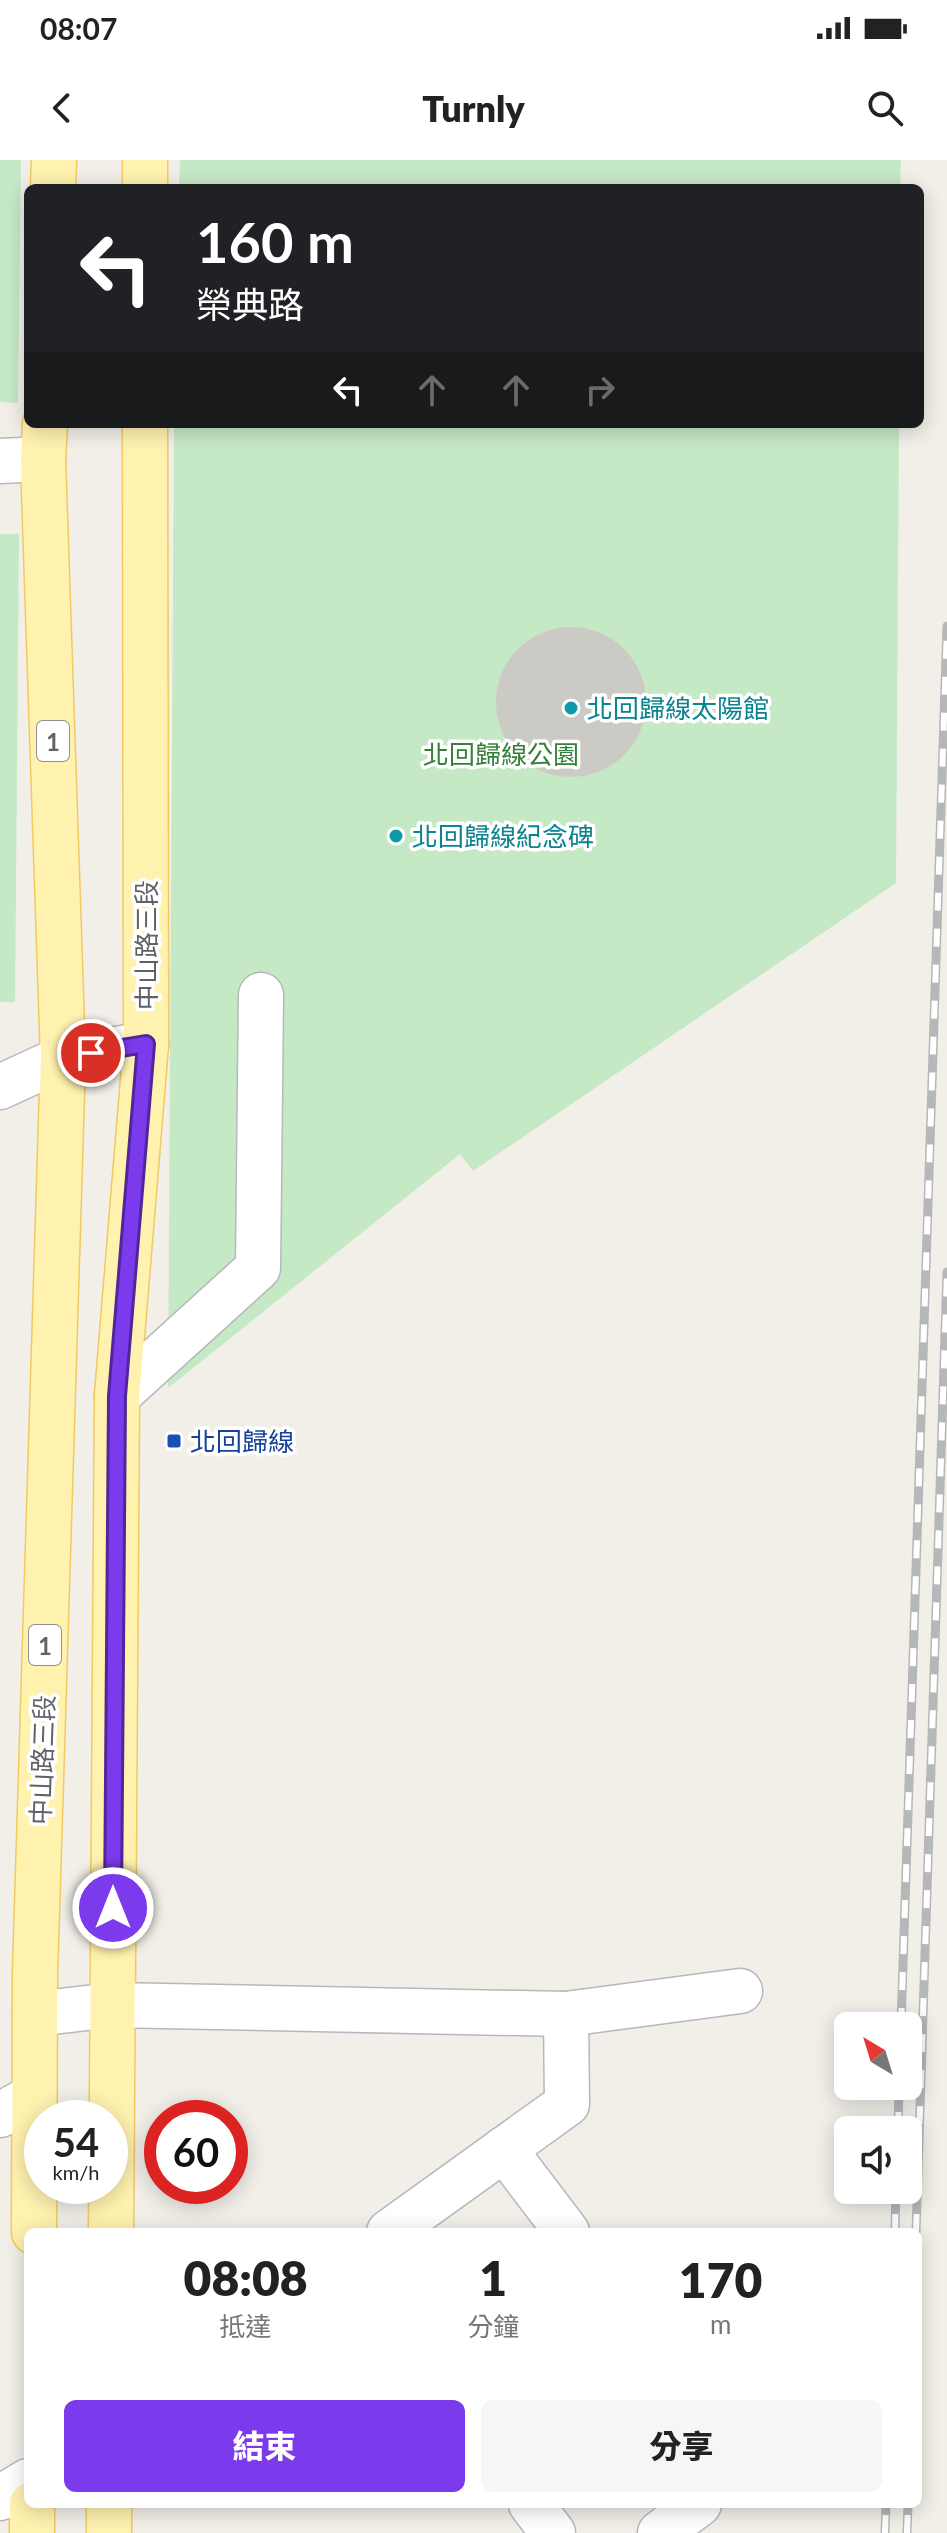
<!DOCTYPE html>
<html lang="zh-TW">
<meta charset="utf-8">
<style>
:root{--surface:#fff;--page:#f6f6f6;--text:#222;--muted:#767676;--accent:#7c3aed}
body{margin:0;font-family:Lato,"Noto Sans TC",sans-serif;background:var(--page);color:var(--text);height:100vh;display:flex;flex-direction:column;font-size:30px;white-space:nowrap}
*{box-sizing:border-box;margin:0}
p{font-size:26px;color:var(--muted)}
.icon{flex:none;width:44px;height:44px;fill:none;stroke:currentColor;stroke-width:2;stroke-linecap:round;stroke-linejoin:round}
.map{position:relative;flex:1;overflow:hidden}
.details{position:absolute;left:24px;top:2068px;width:898px;height:280px;display:flex;flex-direction:column;background:var(--surface);border-radius:12px;box-shadow:0 4px 20px #0003}
.details>*{flex:none}
.hud{position:absolute;left:24px;top:24px;width:900px;height:244px;border-radius:12px;box-shadow:0 4px 20px #0003;background:#202124;color:#fff;overflow:hidden}
.needle{width:52px;rotate:322deg}
.tools{position:absolute;left:834px;top:1852px;display:grid;gap:16px}
.tools a{display:grid;place-items:center;width:88px;height:88px;border-radius:12px;background:var(--surface);box-shadow:0 4px 20px #0003;font-size:40px}
.speed{position:absolute;left:24px;top:1940px;display:flex;gap:16px;font-size:40px;font-weight:700;text-align:center}
.speed>*{display:grid;place-content:center;width:104px;height:104px;border-radius:50%;background:var(--surface);box-shadow:0 4px 20px #0003;line-height:1}
.speed small{font-size:20px;font-weight:400}
.speed .limit{border:12px solid #d22;background:#fff;color:#111}
.pin{position:absolute;display:grid;place-items:center;width:68px;height:68px;color:#fff;margin:-34px;border:4px solid #fff;border-radius:50%;box-shadow:0 2px 8px #0007}
.me{position:absolute;width:88px;margin:-44px;rotate:0deg;stroke-linejoin:round;filter:drop-shadow(0 0 6px #0008)}
.turn{display:flex;align-items:center;gap:28px;height:168px;padding:0 40px;font-size:36px}
.turn .icon{width:104px;height:104px;stroke-width:2.5}
.turn b{display:block;font-size:56px;line-height:68px}
.lanes{display:flex;align-items:center;height:76px;padding:0 40px;background:#0003;justify-content:center;gap:40px;direction:ltr}
.lanes .off{opacity:.35}
.eta{display:flex;justify-content:space-evenly;align-items:center;height:136px;text-align:center}
.eta b{font-size:48px;font-weight:800;line-height:56px}
.primary-button{display:flex;gap:16px;margin-top:auto;padding:16px 40px}
.primary-button a{flex:1;height:92px;border-radius:12px;background:var(--accent);color:#fff;font-size:32px;font-weight:800;line-height:92px;text-align:center}
.primary-button a+a{background:var(--page);color:var(--text)}
.status{display:flex;justify-content:space-between;align-items:center;height:56px;padding:0 40px;background:var(--surface);direction:ltr}
.status svg{height:22px;fill:currentColor}
header{display:flex;justify-content:space-between;align-items:center;height:104px;padding:0 40px;background:var(--surface);font-size:36px;font-weight:800}
.map>svg:first-child{display:block}
.green{fill:#c5e8c5}
.building{fill:#cccac5}
.lines{fill:none;stroke-linecap:round;stroke-linejoin:round}
.minor-casing{stroke:#b5b8bc;stroke-width:47}
.major-casing{stroke:#f2c960;stroke-width:47}
.minor{stroke:#fff;stroke-width:44}
.major{stroke:#fff2af;stroke-width:44}
.rail-casing{stroke:#b6b7b8;stroke-width:9}
.rail{stroke:#fff;stroke-width:6;stroke-dasharray:18;stroke-linecap:butt}
.route-casing{stroke:#51269a;stroke-width:20}
.route{stroke:#7c3aed;stroke-width:14}
.culture-dot{fill:#0f9aa8;stroke:#fff;stroke-width:3}
.transit-dot{fill:#1a4fb4;stroke:#fff;stroke-width:3}
.labels{text-anchor:middle;dominant-baseline:central;stroke-width:7;stroke-linejoin:round;paint-order:stroke}
.shield{fill:#fff;stroke:#8f9295;stroke-width:2}
.shield-label{font-size:24px;font-weight:bold;fill:#5f6368}
.culture-label{font-size:26px;fill:#0d838f;stroke:#fff;text-anchor:start}
.park-label{font-size:26px;fill:#348238;stroke:#fff}
.street-label{font-size:26px;fill:#5f6368;stroke:#fff}
.transit-label{font-size:26px;fill:#164399;stroke:#fff;text-anchor:start}
</style>
<div class="status"><b>08:07</b><svg viewBox="0 0 49 12"><path d="M0 12V9h3v3zM5 12V6h3v6zM10 12V3h3v9zM15 12V0h3v12zM26 1h20v11H26zM47 4h2v5h-2z"/></svg></div>
<header><svg class="icon" aria-label="back" viewBox="0 0 24 24"><path d="M15 5l-7 7 7 7"/></svg>Turnly<svg class="icon" aria-label="search" viewBox="0 0 24 24"><circle cx="10" cy="10" r="6"/><path d="M15 15l6 6"/></svg></header>
<div class="map">
<svg width="947" height="2373" viewBox="0 0 947 2373">
<rect width="100%" height="100%" fill="#f1efe8"/>
<g class="green">
<polygon points="0,0 21,0 18,243 0,242"/>
<polygon points="180,0 901,0 900,28 179,28"/>
<polygon points="174,264 899,264 896,723 473,1011 460,994 168,1228"/>
<polygon points="0,374 19,374 15,842 0,842"/>
</g>
<circle class="building" cx="571" cy="542" r="75"/>
<g class="lines">
<g class="minor-casing">
<g id="minor">
<polyline points="0,301 43,299"/>
<polyline points="0,927 63,898 146,884"/>
<polyline points="117,1236 258,1108 261,835"/>
<polyline points="35,1854 112,1845 566,1854 740,1831"/>
<polyline points="0,1955 34,1936"/>
<polyline points="504,1989 567,2072"/>
<polyline points="389,2072 567,1944 566,1854"/>
<polyline points="0,2338 28,2321"/>
<polyline points="531,2344 553,2373"/>
<polyline points="660,2373 699,2344"/>
</g>
</g>
<g class="major-casing">
<g id="major">
<polyline points="145,0 145,28"/>
<polyline points="53,28 54,0"/>
<polyline points="34,2072 35,1814 63,898 43,299 45,264"/>
<polyline points="111,2072 117,1236 146,884 145,264"/>
<polyline points="32,2373 32,2344"/>
<polyline points="109,2373 109,2344"/>
</g>
</g>
<use href="#minor" class="minor"/>
<use href="#major" class="major"/>
<g class="rail-casing">
<g id="rail">
<polyline points="901,1866 947,466"/>
<polyline points="898,1970 899,1926"/>
<polyline points="895,2072 896,2030"/>
<polyline points="916,2072 947,1112"/>
<polyline points="885,2373 886,2344"/>
<polyline points="907,2373 908,2344"/>
</g>
</g>
<use href="#rail" class="rail"/>
</g>
<g class="lines">
<g class="route-casing">
<polyline id="route" points="91,893 146,884 117,1236 113,1748"/>
</g>
<use href="#route" class="route"/>
</g>
<g class="culture-dot">
<circle cx="571" cy="548" r="8"/>
<circle cx="396" cy="676" r="8"/>
</g>
<rect class="transit-dot" x="166" y="1273" width="16" height="16" rx="4"/>
<g class="labels">
<g class="shield">
<rect x="37" y="561" width="32" height="40" rx="6"/>
<rect x="29" y="1465" width="32" height="40" rx="6"/>
</g>
<g class="shield-label">
<text x="53" y="581">1</text>
<text x="45" y="1485">1</text>
</g>
<g class="culture-label">
<text x="587" y="548">北回歸線太陽館</text>
<text x="412" y="676">北回歸線紀念碑</text>
</g>
<g class="park-label">
<text x="501" y="594">北回歸線公園</text>
</g>
<g class="street-label">
<text transform="translate(146 785) rotate(-90)">中山路三段</text>
<text transform="translate(42 1600) rotate(-88)">中山路三段</text>
</g>
<g class="transit-label">
<text x="190" y="1281">北回歸線</text>
</g>
</g>
</svg>
<div class="tools">
<a><svg class="needle" viewBox="-14 -14 28 28"><path d="M0-13l5 13h-10z" fill="#e53935"/><path d="M0 13l5-13h-10z" fill="#767676"/></svg></a>
<a><svg class="icon" aria-label="sound" viewBox="0 0 24 24"><path d="M4 9h4l5-4v14l-5-4H4zM17 9q2 3 0 6"/></svg></a>
</div>
<div class="speed"><div>54<small>km/h</small></div><div class="limit">60</div></div>
<div class="pin" style="left:91px;top:893px;background:#d93025"><svg class="icon" aria-label="arrive" viewBox="0 0 24 24"><path d="M6 21V4h12l-3 4 3 4H6"/></svg></div>
<svg class="me" style="left:113px;top:1748px" viewBox="-20 -20 40 40"><circle r="17" fill="#7c3aed" stroke="#fff" stroke-width="3"/><path d="M0-11L8 9 0 5-8 9z" fill="#fff"/></svg>
<div class="hud">
<div class="turn"><svg class="icon" aria-label="left" viewBox="0 0 24 24"><path d="M17 20v-9H6M10 6l-5 5 5 5"/></svg><div><b>160 m</b>榮典路</div></div>
<div class="lanes"><svg class="icon" aria-label="left" viewBox="0 0 24 24"><path d="M17 20v-9H6M10 6l-5 5 5 5"/></svg><svg class="icon off" aria-label="ahead" viewBox="0 0 24 24"><path d="M12 20V5M6 11l6-6 6 6"/></svg><svg class="icon off" aria-label="ahead" viewBox="0 0 24 24"><path d="M12 20V5M6 11l6-6 6 6"/></svg><svg class="icon off" aria-label="right" viewBox="0 0 24 24"><path d="M7 20v-9h11M14 6l5 5-5 5"/></svg></div>
</div>
<section class="details">
<div class="eta">
<div><b>08:08</b><p>抵達</p></div>
<div><b>1</b><p>分鐘</p></div>
<div><b>170</b><p>m</p></div>
</div>
<div class="primary-button"><a>結束</a><a>分享</a></div>
</section>
</div>
